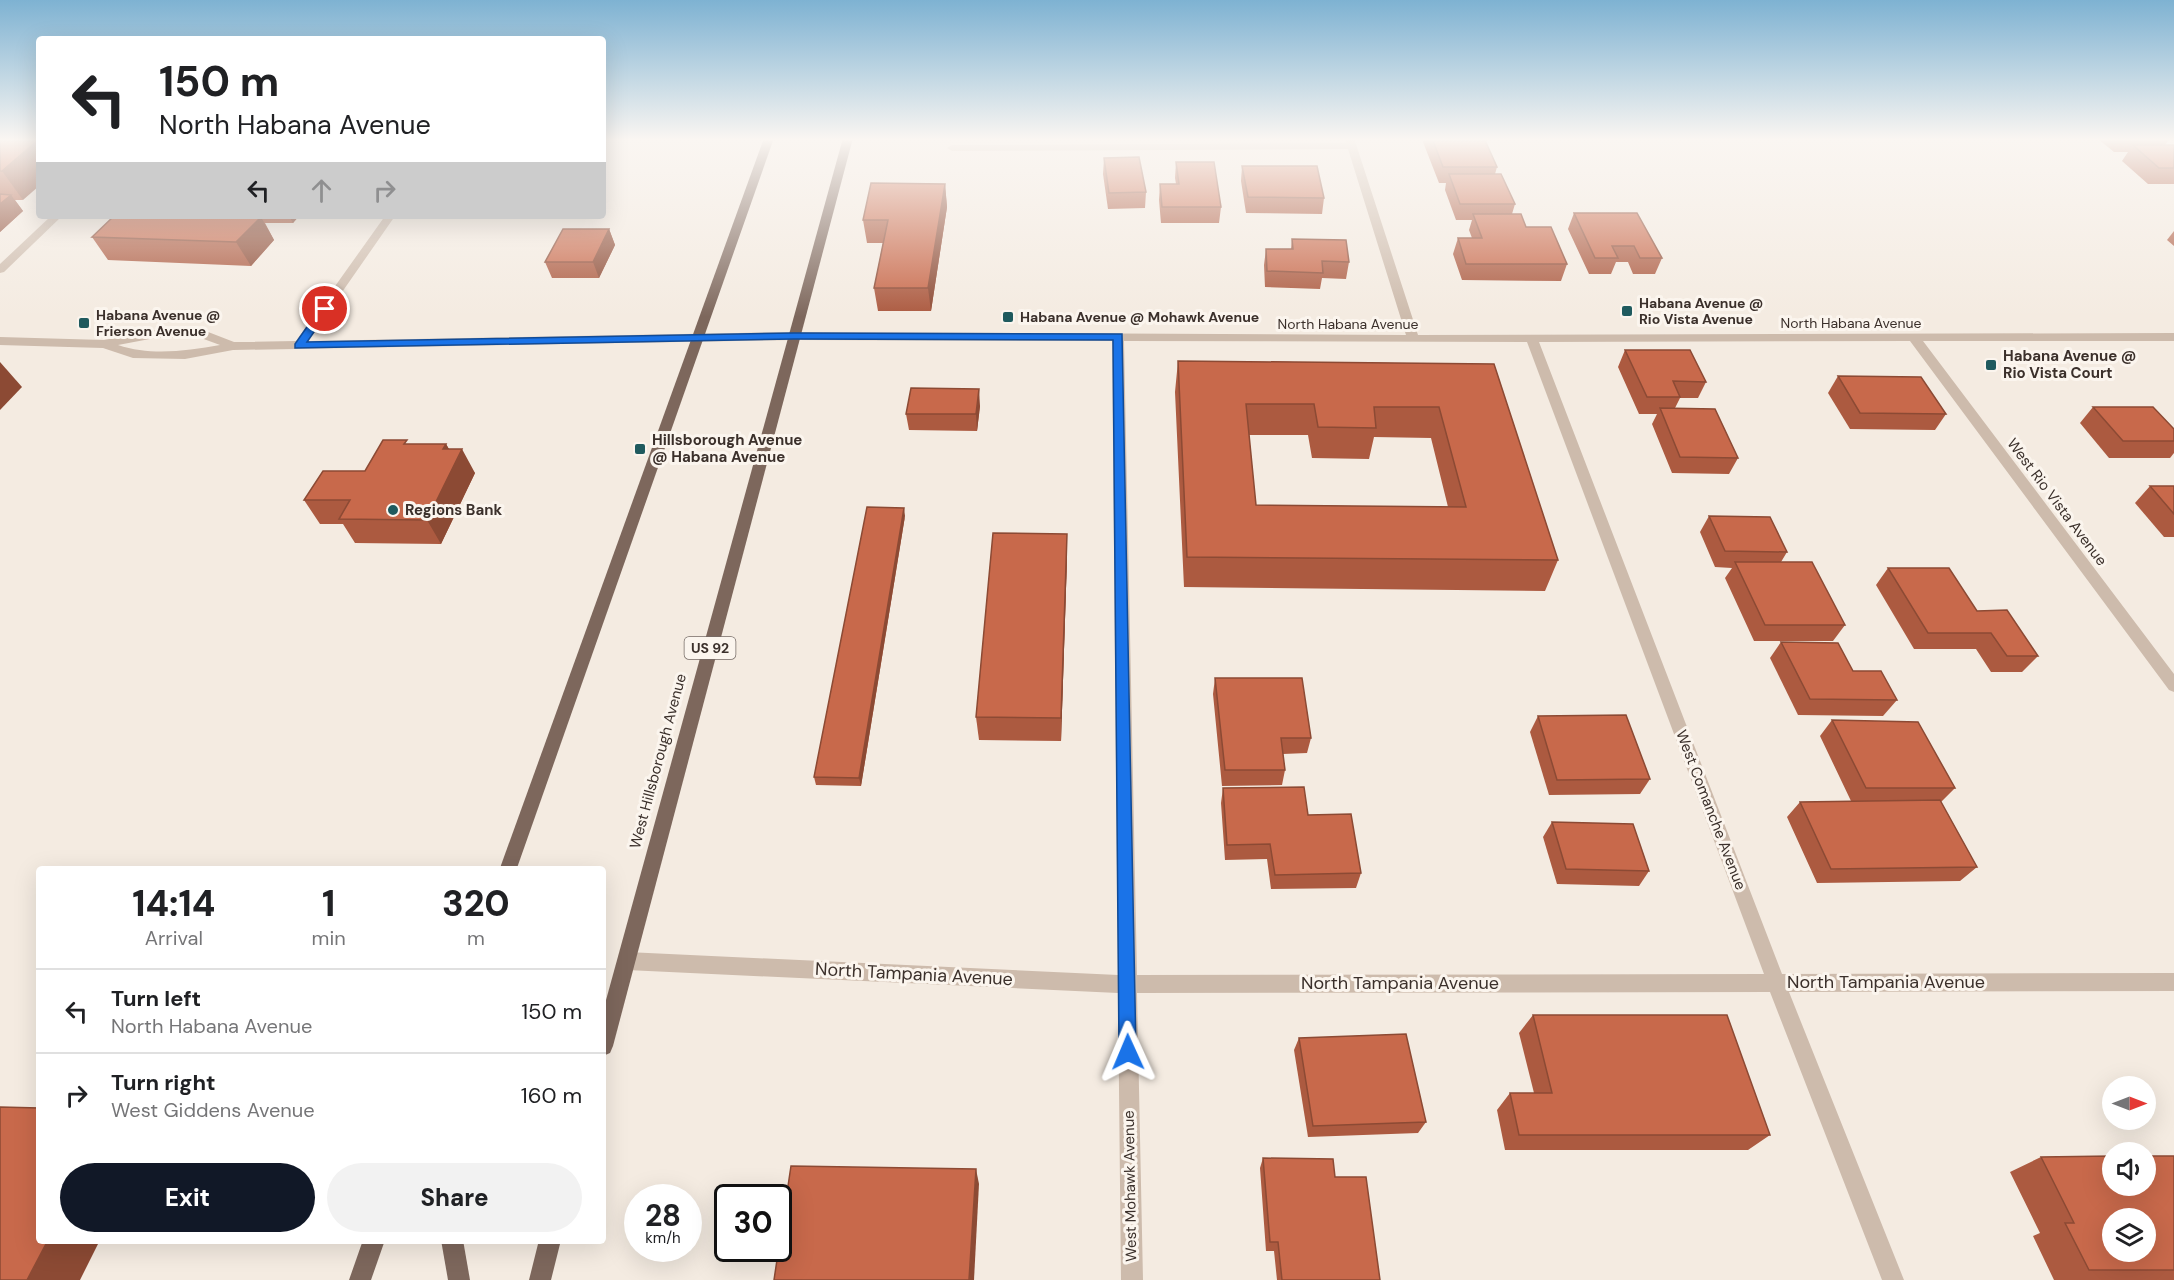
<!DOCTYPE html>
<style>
:root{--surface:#fff;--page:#f2f2f2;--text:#202124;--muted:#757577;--line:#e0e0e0;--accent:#111827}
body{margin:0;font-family:"DM Sans",sans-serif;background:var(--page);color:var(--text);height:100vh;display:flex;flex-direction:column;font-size:22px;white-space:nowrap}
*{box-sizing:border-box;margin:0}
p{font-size:20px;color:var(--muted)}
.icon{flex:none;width:33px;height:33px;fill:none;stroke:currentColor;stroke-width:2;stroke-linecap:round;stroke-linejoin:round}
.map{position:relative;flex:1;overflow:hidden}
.panel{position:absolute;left:36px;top:866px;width:570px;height:378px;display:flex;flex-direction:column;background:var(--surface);border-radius:6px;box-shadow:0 6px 24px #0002}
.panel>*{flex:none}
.guide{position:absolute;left:36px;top:36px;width:570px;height:183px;border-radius:6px;box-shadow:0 6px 24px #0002;background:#fff;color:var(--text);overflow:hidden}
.needle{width:39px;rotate:90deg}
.fabs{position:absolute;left:2102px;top:1076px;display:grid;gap:12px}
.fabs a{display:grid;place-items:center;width:54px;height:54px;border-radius:50%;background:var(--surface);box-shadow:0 6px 24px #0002;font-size:30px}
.speed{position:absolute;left:624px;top:1184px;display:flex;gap:12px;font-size:30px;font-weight:700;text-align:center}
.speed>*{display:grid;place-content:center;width:78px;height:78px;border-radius:50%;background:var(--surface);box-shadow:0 6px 24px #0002;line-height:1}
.speed small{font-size:15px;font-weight:400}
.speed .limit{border:3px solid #111;border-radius:9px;background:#fff;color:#111}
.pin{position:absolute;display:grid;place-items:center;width:51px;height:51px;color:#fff;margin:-26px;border:3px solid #fff;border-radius:50%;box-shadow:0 2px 6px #0007}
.me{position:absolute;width:66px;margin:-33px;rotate:359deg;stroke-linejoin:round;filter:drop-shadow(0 0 4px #0008)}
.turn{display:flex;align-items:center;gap:21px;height:126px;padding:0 24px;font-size:27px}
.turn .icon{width:78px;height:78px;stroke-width:2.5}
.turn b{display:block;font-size:42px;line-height:51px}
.lanes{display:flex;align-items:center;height:57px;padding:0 24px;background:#0003;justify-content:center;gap:30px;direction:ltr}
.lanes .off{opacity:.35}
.eta{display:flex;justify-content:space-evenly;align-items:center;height:102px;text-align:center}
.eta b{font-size:36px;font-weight:800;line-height:42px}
.cta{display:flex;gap:12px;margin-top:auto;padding:12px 24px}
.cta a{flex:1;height:69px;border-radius:36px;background:var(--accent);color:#fff;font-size:24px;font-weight:800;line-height:69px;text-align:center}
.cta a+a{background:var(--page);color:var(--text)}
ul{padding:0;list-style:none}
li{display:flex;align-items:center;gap:18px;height:84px;padding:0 24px;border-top:2px solid var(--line)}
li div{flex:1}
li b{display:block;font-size:22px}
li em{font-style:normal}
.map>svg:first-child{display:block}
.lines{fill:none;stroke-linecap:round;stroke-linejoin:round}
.minor{fill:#cdbbac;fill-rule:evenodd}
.major{fill:#7d675c;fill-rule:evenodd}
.wall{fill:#ac5a40;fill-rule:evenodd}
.shaded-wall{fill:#8c4a34}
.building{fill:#c8694b;stroke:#8c4a34;stroke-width:1.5;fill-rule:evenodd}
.route{fill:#1a73e8;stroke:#114b97;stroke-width:1.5}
.poi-dot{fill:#1f5a5e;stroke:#fbf5ee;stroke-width:2}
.labels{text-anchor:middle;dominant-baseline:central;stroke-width:6;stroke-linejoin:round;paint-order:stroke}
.far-poi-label{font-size:14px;font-weight:bold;fill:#3b302b;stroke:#fbf5ee;text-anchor:start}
.far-street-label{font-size:14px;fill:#3b302b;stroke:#fbf5ee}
.shield{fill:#fbf5ee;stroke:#756b66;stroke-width:1.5}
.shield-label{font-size:14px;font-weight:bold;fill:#3b302b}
.poi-label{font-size:15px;font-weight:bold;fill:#3b302b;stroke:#fbf5ee;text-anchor:start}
.street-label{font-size:15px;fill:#3b302b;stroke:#fbf5ee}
.near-street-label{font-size:18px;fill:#3b302b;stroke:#fbf5ee}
</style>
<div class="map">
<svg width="2174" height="1280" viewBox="0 0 2174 1280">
<rect width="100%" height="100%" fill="#f4ebe1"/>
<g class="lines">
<g class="minor">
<path d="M 1344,138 L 1354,138 L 1418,335 L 2174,333 L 2174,341 L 1923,341 L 2174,674 L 2174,692 L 2169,690 L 1910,341 L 1539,342 L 1782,974 L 2174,973 L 2174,991 L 1789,992 L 1904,1280 L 1882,1280 L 1770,992 L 1137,993 L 1143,1280 L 1121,1280 L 1118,993 L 627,970 L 620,967 L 618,961 L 620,955 L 627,952 L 1118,975 L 1112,341 L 794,340 L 233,350 L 185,359 L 133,358 L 103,348 L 0,345 L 0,337 L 104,340 L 155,330 L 203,330 L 234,342 L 296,341 L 385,216 L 395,216 L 308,341 L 794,332 L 1406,335 L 1348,149 L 952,151 L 947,148 L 952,145 L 1346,143 ZM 155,338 L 201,338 L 220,345 C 186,351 151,356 118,345 ZM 1124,341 L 1527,342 L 1764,974 L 1137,975 Z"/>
<polygon points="51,216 62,216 4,272 0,273 0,264"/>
</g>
<g class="major">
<polygon points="764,138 774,138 517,868 500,868"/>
<polygon points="843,138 853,138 613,1046 610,1053 603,1056 603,1011"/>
<polygon points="363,1240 385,1240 371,1280 349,1280"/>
<polygon points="441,1240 463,1240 470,1280 448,1280"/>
<polygon points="539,1240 561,1240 551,1280 529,1280"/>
</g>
</g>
<g class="wall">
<polygon points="0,138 23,200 15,200 23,211 0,232"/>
<polygon points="1424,138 1484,138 1497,167 1495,174 1515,204 1512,214 1567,264 1561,281 1462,280 1453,254 1458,238 1472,238 1469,230 1472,220 1456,220 1445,190 1446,183 1439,183 1423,142"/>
<polygon points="2097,138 2170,138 2165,145 2174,145 2174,184 2148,184 2122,161 2128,152 2114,152"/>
<polygon points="1104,158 1146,192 1145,208 1108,209 1103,174"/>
<polygon points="1176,162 1221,207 1219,223 1161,223 1159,200 1160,184 1176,184 1175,178"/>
<polygon points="1242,166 1324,198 1322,214 1246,213 1241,181"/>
<polygon points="945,184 947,207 931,311 878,311 874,288 883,243 867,243 863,220"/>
<polygon points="1574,213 1662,258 1655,274 1633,274 1628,262 1616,262 1611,274 1589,274 1568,229"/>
<polygon points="114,216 299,216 293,223 265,223 274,240 251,266 108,260 92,237"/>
<polygon points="609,229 615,245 599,278 552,278 545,262"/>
<polygon points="2174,231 2174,246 2167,240"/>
<polygon points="1292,239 1349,262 1346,279 1322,278 1320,289 1265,287 1264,265 1266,249 1291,249"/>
<polygon points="1625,350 1706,382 1698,398 1680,398 1675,408 1738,458 1729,474 1672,473 1652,424 1657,414 1639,414 1618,367"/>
<path d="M 1178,361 L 1494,364 L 1558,560 L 1545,591 L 1184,587 L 1175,392 ZM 1249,435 L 1308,435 L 1312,458 L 1369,459 L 1374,437 L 1431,438 L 1448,507 L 1256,505 Z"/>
<polygon points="1838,376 1946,414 1935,430 1850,429 1828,393"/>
<polygon points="980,406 977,431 909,430 906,414"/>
<polygon points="2093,407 2174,429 2174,453 2170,458 2109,458 2080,423"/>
<polygon points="409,444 446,444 449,449 475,473 441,544 355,543 343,524 320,524 304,500 365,471"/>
<polygon points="2150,486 2174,486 2174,537 2164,537 2135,503"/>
<polygon points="905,516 861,786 816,785 814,777"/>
<polygon points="1709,516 1787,552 1781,562 1845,625 1833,641 1754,641 1725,578 1732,568 1715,567 1700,532"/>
<polygon points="1067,558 1061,741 979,740 976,717"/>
<polygon points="1888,568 1977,611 2038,656 2022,672 1991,672 1976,649 1914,649 1876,585"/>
<polygon points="1781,642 1853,671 1897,700 1883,716 1798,715 1770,658"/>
<polygon points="1215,678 1311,738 1307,753 1283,754 1285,770 1282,785 1222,786 1213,694"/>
<polygon points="1538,716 1650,779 1640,794 1549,795 1530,732"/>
<polygon points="1832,720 1955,788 1941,802 1977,867 1960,881 1817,883 1787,817 1800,802 1851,801 1820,736"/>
<polygon points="1223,788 1308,815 1361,873 1356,888 1271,889 1267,859 1225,860 1221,803"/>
<polygon points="1552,822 1649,871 1639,886 1557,884 1543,837"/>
<polygon points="1533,1015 1770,1135 1748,1150 1505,1150 1497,1110 1510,1093 1534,1093 1519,1033"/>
<polygon points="1299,1038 1426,1122 1418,1133 1308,1137 1294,1050"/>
<polygon points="2174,1156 2174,1280 2054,1280 2033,1236 2040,1233 2010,1172 2041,1157"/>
<polygon points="1263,1158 1335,1177 1380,1280 1277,1280 1274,1251 1266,1251 1260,1168"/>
</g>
<g class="shaded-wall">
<polygon points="39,139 39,186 23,200 2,171"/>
<polygon points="945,184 947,207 931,311 928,288"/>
<polygon points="11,195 23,211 0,232 0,204"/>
<polygon points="289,216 299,216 293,223"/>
<polygon points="261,217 274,240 251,266 236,242"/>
<polygon points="609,229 615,245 599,278 593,262"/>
<polygon points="0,362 22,387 0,410"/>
<polygon points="979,389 980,406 977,431 976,414"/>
<polygon points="446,444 456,462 462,449 475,473 441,544 427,520 443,449"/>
<polygon points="904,508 905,516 861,786 859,778"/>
<polygon points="1067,534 1067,558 1061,741 1061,718"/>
<polygon points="976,1169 979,1184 974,1280 969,1280"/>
<polygon points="48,1240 100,1240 80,1280 27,1280"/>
</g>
<g class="building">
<polygon points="0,138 39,138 39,139 2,171 0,171"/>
<polygon points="1432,138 1484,138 1497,167 1443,167"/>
<polygon points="2133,145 2174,145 2174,168 2159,168"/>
<polygon points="1139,157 1146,192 1109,193 1104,158"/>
<polygon points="1176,162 1214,162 1221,207 1162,207 1160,184 1179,184"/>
<polygon points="1242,166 1317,166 1324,198 1248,197"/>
<polygon points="1449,174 1501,174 1515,204 1460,204"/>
<polygon points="871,183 945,184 928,288 874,288 888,220 863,220"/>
<polygon points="0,194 11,195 0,204"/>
<polygon points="1574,213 1637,213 1662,258 1640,258 1634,246 1612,246 1618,258 1595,258"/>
<polygon points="1473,214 1521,214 1526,227 1551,227 1567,264 1466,264 1458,238 1482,238"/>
<polygon points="114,216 246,216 261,217 236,242 92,237"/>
<polygon points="563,229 609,229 593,262 545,262"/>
<polygon points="1292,239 1346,240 1349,262 1322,261 1323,273 1267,271 1266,249 1293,249"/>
<polygon points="1625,350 1690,350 1706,382 1673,381 1680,397 1647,397"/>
<path d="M 1178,361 L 1494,364 L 1558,560 L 1187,557 ZM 1246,404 L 1314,404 L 1318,427 L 1376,428 L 1374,407 L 1439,407 L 1466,507 L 1256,505 Z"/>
<polygon points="1838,376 1921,377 1946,414 1860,413"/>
<polygon points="911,388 979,389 976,414 906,414"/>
<polygon points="2093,407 2153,407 2174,429 2174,441 2123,441"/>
<polygon points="1660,408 1715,409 1738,458 1680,457"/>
<polygon points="383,440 407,440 404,444 446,444 443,449 462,449 427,520 339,519 350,500 304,500 323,471 365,471"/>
<polygon points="2150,486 2174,486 2174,514"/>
<polygon points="867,507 904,508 859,778 814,777"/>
<polygon points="1709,516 1770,517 1787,552 1725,551"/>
<polygon points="993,533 1067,534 1061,718 976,717"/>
<polygon points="1735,562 1812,562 1845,625 1765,625"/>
<polygon points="1888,568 1949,568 1977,611 2007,610 2038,656 2007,656 1991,633 1928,633"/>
<polygon points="1781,642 1838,643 1853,671 1881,671 1897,700 1810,699"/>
<polygon points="1215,678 1302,678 1311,738 1281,738 1285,770 1225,770"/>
<polygon points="1626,715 1650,779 1557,780 1538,716"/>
<polygon points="1832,720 1918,722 1955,788 1866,788"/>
<polygon points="1304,787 1308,815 1351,814 1361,873 1275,875 1270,844 1227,845 1223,788"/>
<polygon points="1940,800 1977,867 1831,869 1800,802"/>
<polygon points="1552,822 1633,824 1649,871 1566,869"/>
<polygon points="1533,1015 1727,1015 1770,1135 1519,1135 1510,1093 1552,1093"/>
<polygon points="1406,1034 1426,1122 1313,1126 1299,1038"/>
<polygon points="0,1107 39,1108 39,1240 48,1240 27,1280 0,1280"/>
<path d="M 2112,1156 L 2112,1185 L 2145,1185 L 2145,1156 L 2174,1156 L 2174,1270 L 2089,1270 L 2065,1223 L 2074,1223 L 2041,1157 ZM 2112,1218 L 2145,1218 L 2145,1251 L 2112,1251 Z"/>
<polygon points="1263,1158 1333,1159 1335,1177 1366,1177 1380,1280 1282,1280 1278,1242 1270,1242"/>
<polygon points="791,1166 976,1169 969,1280 774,1280"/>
</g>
<linearGradient id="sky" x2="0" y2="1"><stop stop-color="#7eb2d2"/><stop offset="0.44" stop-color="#faf6f2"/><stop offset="1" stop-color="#faf6f2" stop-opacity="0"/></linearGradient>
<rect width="2174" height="317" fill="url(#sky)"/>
<polygon class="route" points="325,306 330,309 307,342 794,333 1122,334 1136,1052 1134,1058 1128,1061 1121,1058 1119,1052 1113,340 794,339 295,348 295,344 321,307"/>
<g class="poi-dot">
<rect x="1621" y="305" width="12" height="12" rx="3"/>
<rect x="1002" y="311" width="12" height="12" rx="3"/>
<rect x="78" y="317" width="12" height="12" rx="3"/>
<rect x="1985" y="359" width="12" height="12" rx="3"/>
<rect x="634" y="443" width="12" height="12" rx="3"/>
<circle cx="393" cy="510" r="6"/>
</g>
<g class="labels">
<g class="far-poi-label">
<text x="1639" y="303">Habana Avenue @<tspan x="1639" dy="16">Rio Vista Avenue</tspan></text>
<text x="96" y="315">Habana Avenue @<tspan x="96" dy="16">Frierson Avenue</tspan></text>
<text x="1020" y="317">Habana Avenue @ Mohawk Avenue</text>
</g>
<g class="far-street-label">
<text x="1851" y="323">North Habana Avenue</text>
<text x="1348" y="324">North Habana Avenue</text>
</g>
<rect class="shield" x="684.5" y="637" width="51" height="22" rx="4.5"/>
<g class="shield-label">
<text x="710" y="648">US 92</text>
</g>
<g class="poi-label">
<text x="2003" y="356">Habana Avenue @<tspan x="2003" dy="17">Rio Vista Court</tspan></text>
<text x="652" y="440">Hillsborough Avenue<tspan x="652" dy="17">@ Habana Avenue</tspan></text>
<text x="405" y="510">Regions Bank</text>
</g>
<g class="street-label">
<text transform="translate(2057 502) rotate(53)">West Rio Vista Avenue</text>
<text transform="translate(658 761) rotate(-75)">West Hillsborough Avenue</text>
<text transform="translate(1711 810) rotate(69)">West Comanche Avenue</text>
<text transform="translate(1130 1186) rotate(-91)">West Mohawk Avenue</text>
</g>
<g class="near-street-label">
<text transform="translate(914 974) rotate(3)">North Tampania Avenue</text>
<text x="1886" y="982">North Tampania Avenue</text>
<text x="1400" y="983">North Tampania Avenue</text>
</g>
</g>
</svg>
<div class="fabs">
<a><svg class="needle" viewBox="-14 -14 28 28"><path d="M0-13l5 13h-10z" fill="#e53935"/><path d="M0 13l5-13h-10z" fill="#757577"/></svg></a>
<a><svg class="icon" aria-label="sound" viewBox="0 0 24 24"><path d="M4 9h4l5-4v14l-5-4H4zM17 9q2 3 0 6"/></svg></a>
<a><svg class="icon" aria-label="layers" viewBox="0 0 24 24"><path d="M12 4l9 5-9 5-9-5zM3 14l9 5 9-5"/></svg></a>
</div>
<div class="speed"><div>28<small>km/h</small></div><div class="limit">30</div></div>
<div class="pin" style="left:325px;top:309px;background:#d93025"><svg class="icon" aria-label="arrive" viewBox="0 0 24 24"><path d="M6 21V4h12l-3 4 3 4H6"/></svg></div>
<svg class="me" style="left:1128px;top:1052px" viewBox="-20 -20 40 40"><path d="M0-17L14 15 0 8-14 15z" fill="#1a73e8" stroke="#fff" stroke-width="4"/></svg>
<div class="guide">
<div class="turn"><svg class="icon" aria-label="left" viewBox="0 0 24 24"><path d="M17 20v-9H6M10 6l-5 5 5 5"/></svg><div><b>150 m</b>North Habana Avenue</div></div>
<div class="lanes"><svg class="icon" aria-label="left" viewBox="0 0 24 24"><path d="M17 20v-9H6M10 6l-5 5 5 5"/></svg><svg class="icon off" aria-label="ahead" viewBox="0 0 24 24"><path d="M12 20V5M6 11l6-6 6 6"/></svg><svg class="icon off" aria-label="right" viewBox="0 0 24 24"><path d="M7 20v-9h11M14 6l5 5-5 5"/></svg></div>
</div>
<section class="panel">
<div class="eta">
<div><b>14:14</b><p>Arrival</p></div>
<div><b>1</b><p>min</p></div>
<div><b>320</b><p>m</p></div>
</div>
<ul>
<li><svg class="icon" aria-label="left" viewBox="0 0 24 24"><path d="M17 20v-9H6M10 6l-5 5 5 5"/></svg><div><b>Turn left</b><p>North Habana Avenue</p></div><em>150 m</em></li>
<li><svg class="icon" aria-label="right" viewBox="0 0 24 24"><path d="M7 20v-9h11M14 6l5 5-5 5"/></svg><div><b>Turn right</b><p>West Giddens Avenue</p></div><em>160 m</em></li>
</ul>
<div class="cta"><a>Exit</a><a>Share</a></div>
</section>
</div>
